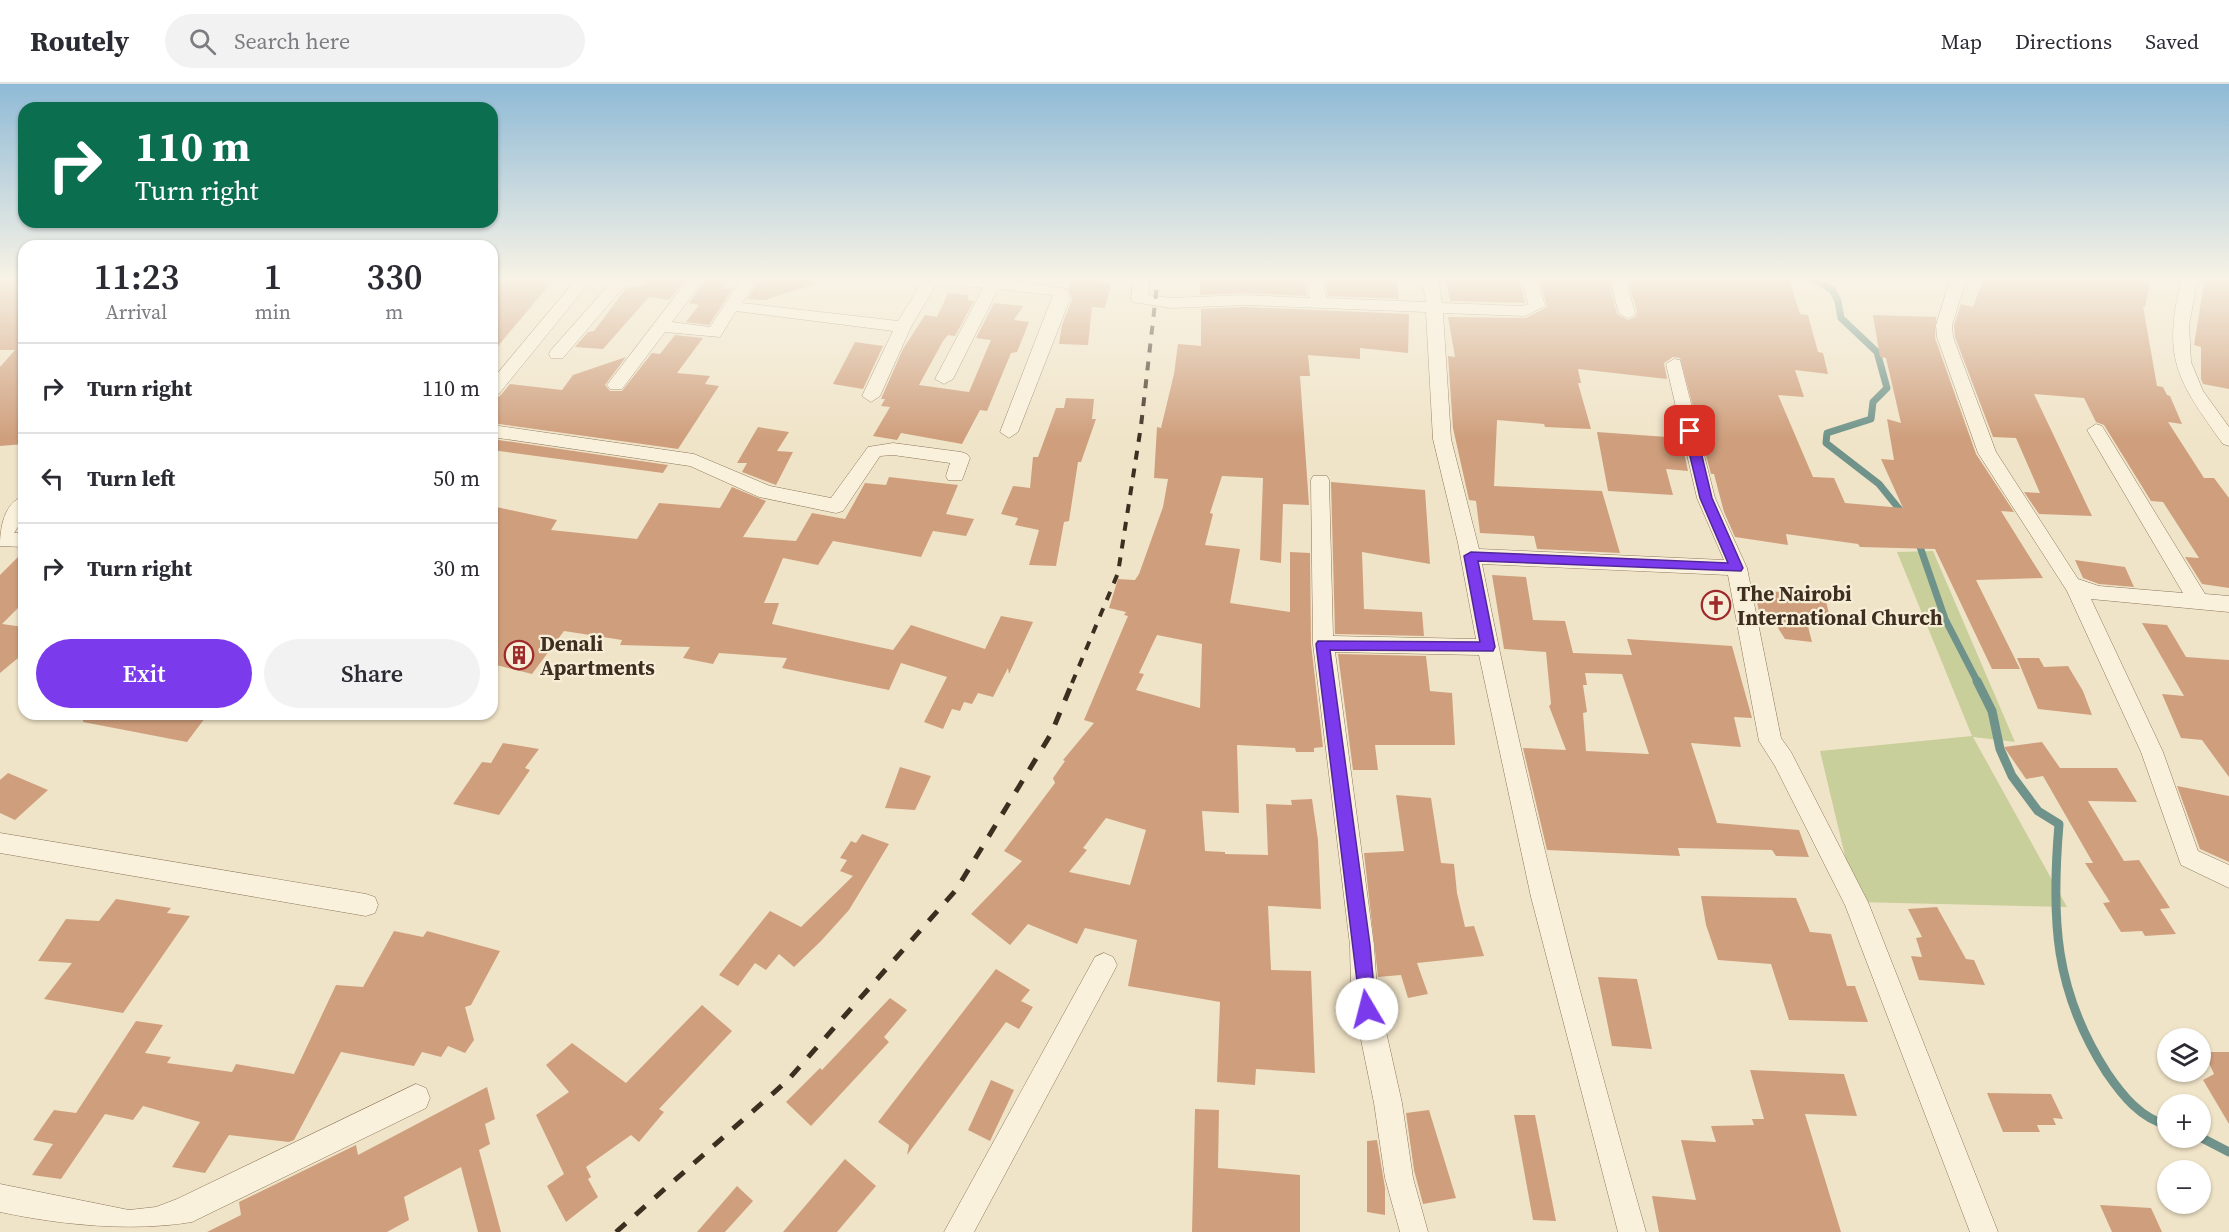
<!DOCTYPE html>
<meta charset="utf-8">
<style>
:root{--surface:#fff;--page:#f2f2f3;--text:#2b2b33;--muted:#7c7c81;--line:#e1e1e2;--accent:#7c3aed}
body{margin:0;font-family:"Source Serif 4",serif;background:var(--page);color:var(--text);height:100vh;display:flex;flex-direction:column;font-size:22px;white-space:nowrap}
*{box-sizing:border-box;margin:0}
p{font-size:20px;color:var(--muted)}
.icon{flex:none;width:33px;height:33px;fill:none;stroke:currentColor;stroke-width:2;stroke-linecap:round;stroke-linejoin:round}
.map{position:relative;flex:1;overflow:hidden}
.panel{position:absolute;left:18px;top:156px;width:480px;height:480px;display:flex;flex-direction:column;background:var(--surface);border-radius:18px;box-shadow:0 2px 4px #0004}
.panel>*{flex:none}
.banner{position:absolute;left:18px;top:18px;width:480px;height:126px;border-radius:18px;box-shadow:0 2px 4px #0004;background:#0b6e4f;color:#fff;overflow:hidden}
.buttons{position:absolute;left:2157px;top:944px;display:grid;gap:12px}
.buttons a{display:grid;place-items:center;width:54px;height:54px;border-radius:50%;background:var(--surface);box-shadow:0 2px 4px #0004;font-size:30px}
.pin{position:absolute;display:grid;place-items:center;width:51px;height:51px;color:#fff;margin:-26px;border-radius:12px;box-shadow:0 3px 9px #0006}
.me{position:absolute;width:66px;margin:-33px;rotate:352deg;stroke-linejoin:round;filter:drop-shadow(0 0 4px #0008)}
.turn{display:flex;align-items:center;gap:21px;height:126px;padding:0 18px;font-size:27px}
.turn .icon{width:78px;height:78px;stroke-width:2.5}
.turn b{display:block;font-size:42px;line-height:51px}
.eta{display:flex;justify-content:space-evenly;align-items:center;height:102px;text-align:center}
.eta b{font-size:36px;font-weight:600;line-height:42px}
.cta{display:flex;gap:12px;margin-top:auto;padding:12px 18px}
.cta a{flex:1;height:69px;border-radius:36px;background:var(--accent);color:#fff;font-size:24px;font-weight:600;line-height:69px;text-align:center}
.cta a+a{background:var(--page);color:var(--text)}
ul{padding:0;list-style:none}
li{display:flex;align-items:center;gap:18px;height:90px;padding:0 18px;border-top:2px solid var(--line)}
li div{flex:1}
li b{display:block;font-size:22px}
li em{font-style:normal}
header{display:flex;align-items:center;gap:36px;box-sizing:border-box;height:84px;padding:0 30px;background:var(--surface);border-bottom:2px solid var(--line)}
header strong{font-size:28px}
nav{display:flex;gap:33px;margin-inline-start:auto;font-size:21px}
.search{width:420px;height:54px;background:var(--page);display:flex;align-items:center;gap:15px;box-sizing:border-box;padding:0 21px;border-radius:33px;color:var(--muted);font-size:22px}
.map>svg:first-child{display:block}
.green{fill:#c9cf9b}
.lines{fill:none;stroke-linecap:round;stroke-linejoin:round}
.stream-far1{stroke:#6f938a;stroke-width:7}
.stream{stroke:#6f938a;stroke-width:9}
.building{fill:#cf9f7d;fill-rule:evenodd}
.street-casing{stroke:#8d765c;stroke-width:1}
.street{fill:#faf1dc;fill-rule:evenodd}
.rail-far1{stroke:#3d2e20;stroke-width:4;stroke-dasharray:9 9;stroke-linecap:butt}
.rail{stroke:#3d2e20;stroke-width:5;stroke-dasharray:13 13;stroke-linecap:butt}
.route{fill:#7c3aed;stroke:#51269a;stroke-width:1.5}
.labels{text-anchor:middle;dominant-baseline:central;stroke-width:4.5;stroke-linejoin:round;paint-order:stroke}
.poi-label{font-size:21px;font-weight:bold;fill:#3d2e20;stroke:#f7eed8;text-anchor:start}
</style>
<header>
<strong>Routely</strong>
<div class="search"><svg class="icon" aria-label="search" viewBox="0 0 24 24"><circle cx="10" cy="10" r="6"/><path d="M15 15l6 6"/></svg>Search here</div>
<nav><a>Map</a><a>Directions</a><a>Saved</a></nav>
</header>
<div class="map">
<svg width="2229" height="1148" viewBox="0 0 2229 1148">
<rect width="100%" height="100%" fill="#f0e4c8"/>
<polygon class="green" points="1933,467 2015,658 1973,653 2067,823 1856,818 1820,667 1972,652 1897,468"/>
<g class="lines">
<g class="stream-far1">
<polyline points="1804,193 1820,198 1832,206 1838,217 1841,234 1877,268 1887,304 1873,318 1871,335 1827,349 1826,359 1879,400 1904,431"/>
<polyline points="1918,457 1945,535 1978,599"/>
</g>
<g class="stream">
<path d="M 1977,597 L 1992,627 L 2000,665 L 2012,692 L 2038,727 L 2059,740 C 2051,835 2054,907 2107,989 C 2122,1011 2141,1035 2168,1041"/>
<polyline points="2200,1053 2229,1068"/>
</g>
</g>
<g class="building">
<polygon points="0,193 24,193 24,360 0,362 0,283 15,266 0,266"/>
<polygon points="492,193 526,196 528,193 556,193 492,269"/>
<polygon points="648,193 687,193 669,216 649,213 603,265 575,263 588,248 594,247 627,203 643,202"/>
<polygon points="708,193 731,193 721,206 734,203 709,241 686,238 699,221 689,219"/>
<polygon points="784,193 812,193 814,200 765,216 747,215 758,198"/>
<polygon points="1200,193 1304,193 1307,212 1245,209 1200,211"/>
<polygon points="1324,193 1396,193 1399,215 1328,212"/>
<polygon points="1471,193 1519,193 1525,219 1450,217 1446,196 1472,197"/>
<polygon points="1539,193 1607,193 1617,230 1628,236 1635,233 1637,228 1627,193 1789,195 1800,230 1808,231 1818,268 1823,269 1828,290 1795,286 1804,313 1778,311 1813,393 1834,394 1845,419 1903,424 1881,375 1894,376 1887,335 1901,339 1886,274 1880,273 1873,231 1936,233 1935,254 1976,370 2014,428 2001,427 2043,494 1976,496 2020,585 1992,585 1935,465 1860,463 1858,460 1786,450 1788,461 1735,453 1724,428 1714,390 1711,390 1680,274 1673,273 1664,279 1667,295 1578,285 1581,299 1578,299 1591,345 1545,343 1544,340 1497,336 1494,402 1602,407 1620,469 1537,465 1534,452 1480,449 1476,417 1469,416 1453,344 1448,272 1455,273 1448,233 1526,234 1547,223"/>
<polygon points="1984,193 2126,193 2150,199 2145,223 2143,222 2157,302 2163,303 2167,311 2170,312 2182,340 2168,338 2204,394 2214,394 2229,414 2229,504 2202,500 2185,473 2199,474 2163,418 2151,417 2104,341 2096,338 2084,314 2034,310 2092,432 2039,430 2024,408 2040,409 2016,354 1993,353 1955,253 1954,241 1961,220 1973,223"/>
<polygon points="2205,193 2229,193 2229,305 2203,300 2201,295 2201,263 2194,261"/>
<polygon points="1072,194 1111,200 1105,224 1092,223 1088,261 1059,260 1062,241 1072,216 1068,203"/>
<polygon points="948,209 969,211 967,216 974,217 955,252 948,251 943,257 919,301 969,308 991,256 976,254 994,219 1023,222 1014,236 1029,238 1017,268 1011,269 987,327 980,326 962,360 901,349 897,356 873,352 890,323 881,322 885,315 881,315 903,265 925,231 937,233"/>
<path d="M 1245,223 L 1409,230 L 1408,269 L 1360,264 L 1360,275 L 1308,271 L 1310,292 L 1300,292 L 1309,421 L 1283,420 L 1281,479 L 1260,476 L 1263,394 L 1222,392 L 1210,429 L 1213,430 L 1205,461 L 1240,465 L 1230,519 L 1290,528 L 1290,468 L 1310,469 L 1311,560 L 1323,663 L 1314,664 L 1314,668 L 1296,668 L 1295,664 L 1237,661 L 1239,729 L 1202,727 L 1205,767 L 1225,768 L 1225,770 L 1268,771 L 1266,720 L 1292,721 L 1291,716 L 1312,715 L 1318,756 L 1321,825 L 1268,822 L 1271,886 L 1311,887 L 1315,989 L 1256,985 L 1255,1001 L 1217,998 L 1220,918 L 1128,902 L 1137,856 L 1085,844 L 1077,860 L 1028,840 L 1010,861 L 971,830 L 1022,777 L 1004,767 L 1055,699 L 1053,694 L 1065,677 L 1063,676 L 1094,639 L 1084,636 L 1128,532 L 1124,531 L 1126,528 L 1109,524 L 1118,495 L 1135,496 L 1139,490 L 1163,423 L 1168,395 L 1154,394 L 1157,343 L 1161,344 L 1174,290 L 1178,260 L 1201,262 L 1201,225 ZM 1157,551 L 1202,560 L 1200,624 L 1136,606 L 1144,590 L 1139,589 ZM 1106,734 L 1146,746 L 1130,801 L 1069,788 L 1087,766 L 1083,764 Z"/>
<polygon points="675,251 703,254 677,289 710,292 705,300 719,302 678,365 492,339 492,315 500,312 510,300 562,306 573,291 626,273 605,301 610,307 622,307 652,269 660,270"/>
<polygon points="855,258 883,262 863,305 833,300"/>
<polygon points="1066,314 1094,315 1092,335 1096,335 1081,378 1078,378 1069,437 1064,438 1056,482 1029,481 1039,446 1015,441 1018,434 1001,430 1013,402 1030,404 1033,373 1038,373 1056,324 1064,324"/>
<polygon points="758,343 789,348 777,367 793,368 776,401 742,388 747,379 737,379"/>
<polygon points="1597,348 1681,354 1688,387 1666,385 1673,411 1608,407"/>
<polygon points="492,355 668,381 663,389 492,366"/>
<polygon points="889,393 958,401 946,430 974,435 966,452 933,447 921,473 833,457 818,481 783,474 764,519 779,519 772,540 893,566 911,541 985,565 1001,532 1033,538 1009,590 1008,584 993,613 978,609 972,620 964,618 960,627 952,625 943,645 924,638 947,593 901,579 889,606 782,584 787,574 719,569 713,580 683,574 690,563 620,561 622,556 564,547 532,590 492,580 492,422 557,436 551,446 637,455 659,419 720,424 732,403 766,417 743,453 796,457 812,429 845,435 865,399 886,401"/>
<polygon points="1331,398 1425,406 1430,480 1362,468 1364,525 1422,528 1424,552 1335,550"/>
<polygon points="24,467 24,518 2,540 24,543 24,569 0,589 0,491"/>
<polygon points="2075,476 2125,483 2134,503 2099,500 2083,494"/>
<path d="M 1492,491 L 1526,493 L 1533,536 L 1565,537 L 1573,569 L 1632,571 L 1627,555 L 1732,562 L 1752,634 L 1734,633 L 1741,663 L 1691,659 L 1717,739 L 1799,746 L 1809,773 L 1776,772 L 1772,766 L 1678,764 L 1680,772 L 1547,766 L 1523,664 L 1566,666 L 1549,622 L 1551,620 L 1546,568 L 1504,565 ZM 1585,589 L 1622,590 L 1649,670 L 1586,667 L 1583,629 L 1587,628 L 1583,601 L 1587,601 Z"/>
<polygon points="1754,505 1825,513 1830,534 1805,531 1812,558 1785,555 1768,528 1759,527"/>
<polygon points="2142,539 2167,541 2186,573 2229,576 2229,693 2202,656 2181,654 2162,610 2184,612"/>
<polygon points="1338,570 1426,572 1430,607 1452,609 1455,661 1375,661 1378,686 1353,686"/>
<polygon points="2017,574 2039,574 2044,583 2068,582 2083,607 2092,631 2038,625"/>
<polygon points="84,630 208,630 187,658 83,638"/>
<polygon points="2042,658 2060,684 2117,684 2137,718 2088,717 2124,777 2139,776 2170,824 2160,825 2176,850 2145,852 2142,847 2121,848 2103,819 2110,818 2085,779 2093,779 2043,692 2026,695 2004,663"/>
<polygon points="503,659 539,665 525,684 530,686 499,731 453,720 482,678 491,679"/>
<polygon points="900,683 931,692 915,726 885,724"/>
<polygon points="8,689 48,706 15,736 0,729 0,696"/>
<polygon points="2177,702 2229,712 2229,778 2200,765"/>
<polygon points="1396,711 1431,714 1441,779 1454,780 1457,809 1465,843 1474,842 1484,872 1417,879 1428,910 1408,914 1401,891 1378,893 1364,769 1404,767"/>
<polygon points="862,750 889,760 849,826 821,857 794,883 779,870 766,886 755,879 738,902 719,891 770,827 801,843 853,792 840,787 847,776 840,774 851,757 856,759"/>
<polygon points="1701,812 1796,814 1810,848 1831,850 1847,902 1855,902 1868,938 1789,936 1771,880 1718,876 1706,841"/>
<polygon points="116,815 171,824 167,829 190,832 123,929 44,915 72,879 38,877 66,835 99,837"/>
<polygon points="1937,823 1966,875 1974,876 1985,901 1919,896 1911,872 1922,873 1916,854 1922,853 1908,825"/>
<polygon points="394,847 423,853 427,847 500,867 471,921 465,923 474,956 465,969 448,962 441,973 422,968 414,982 341,968 294,1056 289,1058 229,1051 205,1089 172,1083 200,1038 143,1022 133,1036 105,1030 61,1095 32,1091 53,1060 33,1056 54,1026 76,1029 136,937 163,941 145,969 171,973 167,979 232,988 236,980 294,990 336,901 363,903"/>
<polygon points="996,885 1030,906 1021,917 1033,923 1019,945 1006,938 907,1071 909,1061 878,1038"/>
<polygon points="1598,893 1637,895 1652,965 1612,962"/>
<polygon points="890,914 907,926 884,953 889,958 811,1042 786,1018 820,984 822,986"/>
<polygon points="702,921 732,947 659,1025 664,1028 639,1058 631,1051 586,1083 591,1093 588,1095 598,1113 566,1138 547,1102 564,1090 536,1031 569,1008 546,981 572,959 626,999"/>
<polygon points="2204,968 2229,968 2229,1040 2203,996 2214,990"/>
<polygon points="1750,986 1844,990 1857,1032 1805,1030 1841,1148 1659,1148 1652,1112 1696,1116 1681,1056 1716,1058 1711,1042 1754,1041 1752,1035 1764,1035"/>
<polygon points="991,996 1014,1006 990,1057 968,1046"/>
<polygon points="487,1003 495,1035 485,1040 490,1060 479,1066 501,1148 478,1148 461,1083 404,1113 409,1136 387,1148 207,1148 241,1131 239,1118 356,1061 358,1071"/>
<polygon points="1987,1009 2051,1010 2063,1035 2053,1034 2056,1041 2037,1041 2040,1048 2003,1048"/>
<polygon points="1195,1025 1219,1026 1218,1084 1300,1091 1300,1148 1192,1148"/>
<polygon points="1429,1026 1456,1114 1423,1120 1414,1086 1406,1029"/>
<polygon points="1514,1031 1535,1031 1556,1137 1533,1136"/>
<polygon points="1377,1056 1385,1104 1385,1131 1367,1128 1367,1057"/>
<polygon points="845,1075 876,1102 837,1148 783,1148"/>
<polygon points="737,1102 753,1117 725,1148 697,1148"/>
<polygon points="2100,1121 2151,1124 2162,1148 2112,1148"/>
</g>
<g class="lines">
<g class="street-casing">
<g id="street">
<polygon points="578,193 594,193 498,311 492,313 492,296"/>
<polygon points="616,193 632,193 563,274 551,274 549,270 551,266"/>
<polygon points="690,193 706,193 672,238 710,243 743,193 759,193 742,219 898,237 922,198 913,193 993,194 1067,205 1070,215 1018,348 1009,354 1000,348 1053,211 998,205 953,295 944,300 935,295 983,204 937,199 911,243 880,312 871,318 862,312 893,247 736,227 720,253 665,248 622,305 610,305 607,301 610,297"/>
<path d="M 1134,193 L 1150,193 L 1148,211 L 1171,214 L 1245,211 L 1310,214 L 1306,193 L 1322,193 L 1326,214 L 1426,218 L 1422,193 L 1438,193 L 1442,219 L 1523,222 L 1528,220 L 1521,193 L 1537,193 L 1545,222 L 1525,232 L 1443,229 L 1451,355 L 1479,465 L 1724,476 L 1697,414 L 1666,280 L 1674,275 L 1680,276 L 1715,414 L 1747,484 L 1781,654 L 1791,668 L 1868,818 L 1998,1148 L 1970,1148 L 1845,821 L 1775,682 L 1759,657 L 1728,491 L 1482,480 C 1526,705 1583,927 1646,1148 L 1618,1148 L 1531,813 L 1479,571 L 1335,568 L 1374,861 L 1377,907 L 1402,1019 L 1413,1094 L 1428,1148 L 1400,1148 L 1385,1094 L 1374,1019 L 1351,907 L 1350,861 L 1313,560 L 1311,396 L 1313,392 L 1327,392 L 1329,396 L 1333,552 L 1476,555 L 1458,459 L 1433,355 L 1426,228 L 1245,221 L 1171,224 L 1133,218 L 1131,215 Z"/>
<polygon points="1609,193 1625,193 1635,229 1633,232 1627,234 1619,229"/>
<polygon points="1951,193 1967,193 1952,241 1953,253 1996,368 2078,495 2099,502 2183,509 2087,346 2096,340 2102,342 2205,510 2229,512 2229,528 2091,515 2163,668 2198,767 2229,781 2229,804 2181,781 2141,668 2067,507 1978,369 1937,253 1936,241"/>
<path d="M 2182,193 L 2198,193 L 2189,241 L 2191,278 L 2203,307 L 2229,343 L 2229,362 L 2223,360 C 2176,295 2162,274 2182,193 Z"/>
<polygon points="492,341 694,370 770,402 831,414 868,363 893,359 961,368 967,370 970,374 962,396 948,396 946,392 950,379 893,371 880,372 843,427 836,429 759,413 690,382 492,353"/>
<path d="M 24,412 L 24,434 L 14,449 L 24,449 L 24,463 L 0,462 C 0,444 4,418 24,412 Z"/>
<polygon points="0,749 366,810 375,813 378,821 375,829 366,832 0,769"/>
<polygon points="1104,869 1113,873 1117,881 1113,889 974,1148 944,1148 1095,873"/>
<path d="M 416,1000 L 426,1004 L 430,1014 L 426,1024 L 192,1138 C 132,1148 61,1141 0,1128 L 0,1100 L 129,1126 L 156,1123 L 177,1115 Z"/>
</g>
</g>
<use href="#street" class="street"/>
<polyline class="rail-far1" points="1072,599 1118,489 1141,342 1158,193"/>
<polyline class="rail" points="616,1148 787,997 956,806 1051,650 1073,597"/>
</g>
<linearGradient id="sky" x2="0" y2="1"><stop stop-color="#8fbad6"/><stop offset="0.55" stop-color="#f8f3e6"/><stop offset="1" stop-color="#f8f3e6" stop-opacity="0"/></linearGradient>
<rect width="2229" height="354" fill="url(#sky)"/>
<polygon class="route" points="1690,343 1696,347 1712,414 1743,484 1741,487 1478,477 1495,563 1493,567 1330,566 1370,861 1376,925 1373,930 1367,933 1361,930 1316,560 1318,557 1480,558 1464,472 1471,468 1728,479 1700,414 1684,347"/>
<defs>
<g id="church-ring" transform="scale(1.5)"><circle r="9.5" fill="#f7eed8" stroke="#9e2a2b" stroke-width="1.5"/><path d="M-1.2-6h2.4v3.5h3.3v2.4h-3.3V6h-2.4V-.1h-3.3v-2.4h3.3Z" fill="#9e2a2b"/></g>
<g id="building-ring" transform="scale(1.5)"><circle r="9.5" fill="#f7eed8" stroke="#9e2a2b" stroke-width="1.5"/><path d="M-4-6H4V6H1V3H-1V6H-4ZM-2.5-4.3h1.7v1.8h-1.7ZM.8-4.3h1.7v1.8H.8ZM-2.5-1h1.7V.8h-1.7ZM.8-1h1.7V.8H.8Z" fill="#9e2a2b"/></g>
</defs>
<g fill-rule="evenodd">
<use href="#church-ring" x="1716" y="521"/>
<use href="#building-ring" x="519" y="571"/>
</g>
<g class="labels">
<g class="poi-label">
<text x="1737" y="509">The Nairobi<tspan x="1737" dy="24">International Church</tspan></text>
<text x="540" y="559">Denali<tspan x="540" dy="24">Apartments</tspan></text>
</g>
</g>
</svg>
<div class="buttons">
<a><svg class="icon" aria-label="layers" viewBox="0 0 24 24"><path d="M12 4l9 5-9 5-9-5zM3 14l9 5 9-5"/></svg></a>
<a>+</a>
<a>−</a>
</div>
<div class="pin" style="left:1690px;top:347px;background:#d93025"><svg class="icon" aria-label="arrive" viewBox="0 0 24 24"><path d="M6 21V4h12l-3 4 3 4H6"/></svg></div>
<svg class="me" style="left:1367px;top:925px" viewBox="-20 -20 40 40"><circle r="19" fill="#fff"/><path d="M0-13L10 11 0 6-10 11z" fill="#7c3aed"/></svg>
<div class="banner">
<div class="turn"><svg class="icon" aria-label="right" viewBox="0 0 24 24"><path d="M7 20v-9h11M14 6l5 5-5 5"/></svg><div><b>110 m</b>Turn right</div></div>
</div>
<section class="panel">
<div class="eta">
<div><b>11:23</b><p>Arrival</p></div>
<div><b>1</b><p>min</p></div>
<div><b>330</b><p>m</p></div>
</div>
<ul>
<li><svg class="icon" aria-label="right" viewBox="0 0 24 24"><path d="M7 20v-9h11M14 6l5 5-5 5"/></svg><div><b>Turn right</b></div><em>110 m</em></li>
<li><svg class="icon" aria-label="left" viewBox="0 0 24 24"><path d="M17 20v-9H6M10 6l-5 5 5 5"/></svg><div><b>Turn left</b></div><em>50 m</em></li>
<li><svg class="icon" aria-label="right" viewBox="0 0 24 24"><path d="M7 20v-9h11M14 6l5 5-5 5"/></svg><div><b>Turn right</b></div><em>30 m</em></li>
</ul>
<div class="cta"><a>Exit</a><a>Share</a></div>
</section>
</div>
